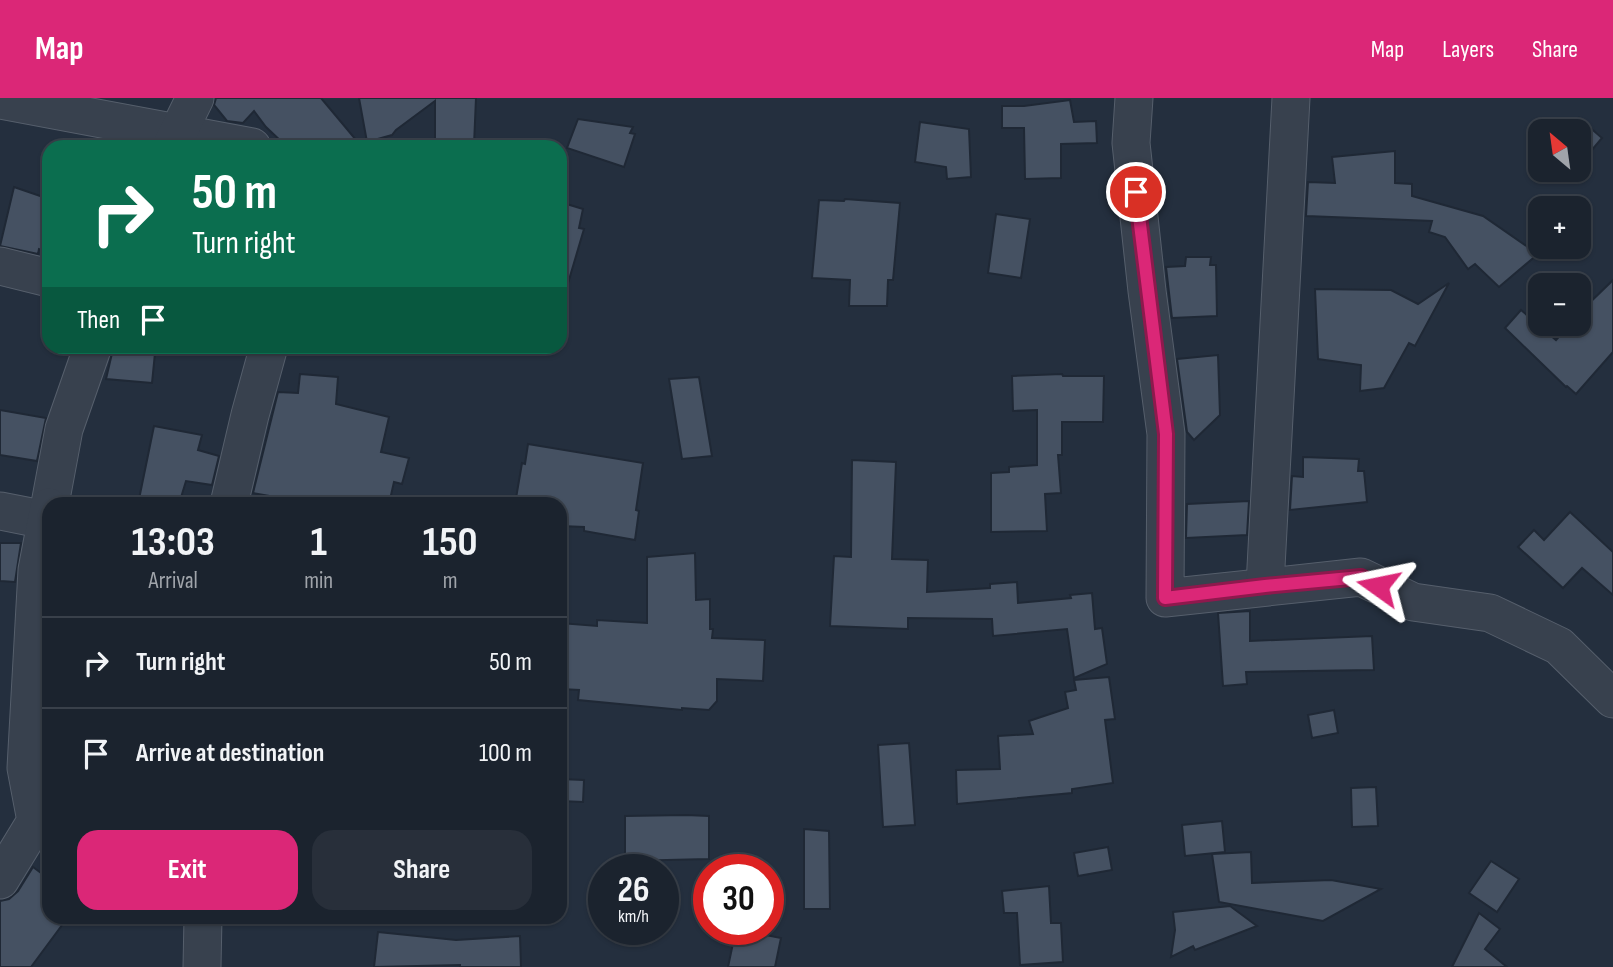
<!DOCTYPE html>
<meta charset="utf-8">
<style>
:root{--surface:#1b232e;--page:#282f3a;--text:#f1f3f6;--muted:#a0a4aa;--line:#39404a;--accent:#db2777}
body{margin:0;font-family:"Sofia Sans Condensed",sans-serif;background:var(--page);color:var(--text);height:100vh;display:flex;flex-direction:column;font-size:26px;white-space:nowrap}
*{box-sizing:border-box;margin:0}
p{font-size:23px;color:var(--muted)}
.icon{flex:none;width:38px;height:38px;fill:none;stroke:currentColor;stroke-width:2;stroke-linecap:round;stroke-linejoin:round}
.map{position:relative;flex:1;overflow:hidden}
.panel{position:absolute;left:42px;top:399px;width:525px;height:427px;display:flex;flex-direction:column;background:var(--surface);border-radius:21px;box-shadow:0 2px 5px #0004,0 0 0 2px var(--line)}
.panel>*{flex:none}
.guide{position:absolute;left:42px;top:42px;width:525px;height:214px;border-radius:21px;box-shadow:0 2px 5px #0004,0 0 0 2px var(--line);background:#0b6e4f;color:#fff;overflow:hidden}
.needle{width:46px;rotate:331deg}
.fabs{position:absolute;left:1528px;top:21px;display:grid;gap:14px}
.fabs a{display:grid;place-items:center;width:63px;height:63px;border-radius:14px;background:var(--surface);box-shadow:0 2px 5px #0004,0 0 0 2px var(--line);font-size:35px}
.speed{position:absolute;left:588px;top:756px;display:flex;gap:14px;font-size:35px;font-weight:700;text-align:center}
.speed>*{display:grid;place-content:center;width:91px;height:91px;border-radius:50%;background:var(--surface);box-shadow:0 2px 5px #0004,0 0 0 2px var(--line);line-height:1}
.speed small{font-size:18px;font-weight:400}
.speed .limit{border:10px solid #d22;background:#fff;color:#111}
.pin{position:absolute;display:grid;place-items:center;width:60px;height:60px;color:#fff;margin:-30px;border:4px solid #fff;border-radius:50%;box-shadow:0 2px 7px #0007}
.me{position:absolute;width:77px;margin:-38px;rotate:282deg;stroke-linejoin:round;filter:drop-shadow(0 0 5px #0008)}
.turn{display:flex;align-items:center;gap:24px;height:147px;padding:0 35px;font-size:32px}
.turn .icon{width:91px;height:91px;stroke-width:2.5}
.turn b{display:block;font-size:49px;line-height:60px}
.then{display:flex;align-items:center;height:66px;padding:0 35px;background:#0003;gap:14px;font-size:26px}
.eta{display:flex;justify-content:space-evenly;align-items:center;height:119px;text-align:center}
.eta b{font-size:42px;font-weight:700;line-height:49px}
.primary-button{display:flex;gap:14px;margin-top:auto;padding:14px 35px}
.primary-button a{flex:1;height:80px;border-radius:21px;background:var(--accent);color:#fff;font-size:28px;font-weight:700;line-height:80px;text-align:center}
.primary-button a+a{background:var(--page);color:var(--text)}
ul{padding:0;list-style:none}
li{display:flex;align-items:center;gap:21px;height:91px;padding:0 35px;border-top:2px solid var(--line)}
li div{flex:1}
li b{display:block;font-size:26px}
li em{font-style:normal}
header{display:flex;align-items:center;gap:42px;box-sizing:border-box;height:98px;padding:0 35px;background:var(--accent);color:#fff}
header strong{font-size:33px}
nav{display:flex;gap:38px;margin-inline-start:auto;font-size:24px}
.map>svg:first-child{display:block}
.building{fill:#455162;stroke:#1f2835;stroke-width:2}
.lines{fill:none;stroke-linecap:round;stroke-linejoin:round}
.minor-casing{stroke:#565f6c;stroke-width:39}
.minor{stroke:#38414e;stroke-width:37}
.route-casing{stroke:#8e194d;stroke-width:18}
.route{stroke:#db2777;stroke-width:12}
</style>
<header>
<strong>Map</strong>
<nav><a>Map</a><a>Layers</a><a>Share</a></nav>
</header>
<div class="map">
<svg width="1613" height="869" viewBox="0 0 1613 869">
<rect width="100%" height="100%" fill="#242f3e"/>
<g class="building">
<polygon points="216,0 321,0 362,49 325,49 306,45 285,47 266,29 254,13 243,25 227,23 214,7"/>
<polygon points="359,0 476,0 474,47 435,49 435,3 396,32 392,37 367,44"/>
<polygon points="1070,2 1074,24 1096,23 1097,45 1061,46 1061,80 1025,81 1024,30 1002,30 1002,8 1024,8"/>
<polygon points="1579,20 1602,40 1581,65 1578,64 1578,33 1567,33"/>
<polygon points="578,21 633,29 630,35 635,36 624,69 567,50"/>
<polygon points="920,24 969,31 971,79 947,81 946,69 915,64"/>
<polygon points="1395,53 1395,85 1412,86 1412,98 1483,118 1538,156 1499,189 1475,166 1468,171 1445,139 1429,134 1432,123 1306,118 1308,84 1335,85 1332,59"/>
<polygon points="14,89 49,101 49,155 39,151 38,156 0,148"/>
<polygon points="845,101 900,105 893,182 888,182 887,208 849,208 850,182 812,180 819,102 844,103"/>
<polygon points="560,104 583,111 579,130 584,131 566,192 560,192"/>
<polygon points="996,116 1030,121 1021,180 988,175"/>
<polygon points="1186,159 1211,159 1210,167 1216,167 1217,218 1172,220 1166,169 1185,168"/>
<polygon points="1613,182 1613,254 1576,296 1567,288 1566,289 1505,230 1521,212 1556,242 1570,226 1578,226 1578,216"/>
<polygon points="1449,185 1415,248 1409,245 1384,290 1360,293 1361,267 1318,261 1315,191 1391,192 1418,206"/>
<polygon points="113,251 155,255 152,285 106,281"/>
<polygon points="1218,257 1220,317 1194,342 1187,334 1177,261"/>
<polygon points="300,276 338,279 336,306 389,319 381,354 409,360 402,386 394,384 389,406 315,406 253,395 278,294 298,295"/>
<polygon points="1062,276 1063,278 1104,278 1103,324 1062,324 1062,357 1058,357 1061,395 1045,396 1047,433 991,434 991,375 1009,374 1009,369 1037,367 1037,312 1013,313 1012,278"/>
<polygon points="699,279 712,358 682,361 669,281"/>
<polygon points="0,312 46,320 37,363 0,357"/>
<polygon points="154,328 202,337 198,352 219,358 212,387 186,383 179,406 138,406"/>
<polygon points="528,346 643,365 636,412 639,413 635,442 584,433 584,429 560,428 560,406 515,406 522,365 525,366"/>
<polygon points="1303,359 1359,361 1358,373 1364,373 1367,404 1290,412 1292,378 1303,379"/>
<polygon points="852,362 896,364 892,461 928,462 927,494 990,490 990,486 1017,484 1018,505 1071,500 1070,497 1092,495 1095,531 1102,530 1107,566 1074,580 1067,531 993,538 992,521 908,520 908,531 830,528 834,458 851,459"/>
<polygon points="1249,403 1247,437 1186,440 1187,406"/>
<polygon points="1570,414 1613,454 1613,497 1582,470 1563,490 1518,449 1534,432 1544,442"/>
<polygon points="0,445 21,445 15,484 0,483"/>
<polygon points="695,455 696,502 710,501 710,531 713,531 712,540 765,542 763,583 717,581 717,603 709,612 682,610 682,612 578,602 579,592 560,591 560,525 597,528 597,522 647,525 647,459"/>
<polygon points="1250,513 1250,543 1372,538 1374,572 1246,574 1247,586 1223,588 1218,515"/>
<polygon points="1109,579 1115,621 1105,622 1113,685 1072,691 1072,695 957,706 956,672 1000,671 998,638 1033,636 1029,623 1068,610 1065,594 1076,592 1074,582"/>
<polygon points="1334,612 1338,635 1312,640 1308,617"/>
<polygon points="909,645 915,727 883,729 878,647"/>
<polygon points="560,681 584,682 583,704 560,703"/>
<polygon points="1376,689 1378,728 1352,729 1351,690"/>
<polygon points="686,717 709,718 709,761 625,763 625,718"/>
<polygon points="1222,723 1225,754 1185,758 1182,727"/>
<polygon points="804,731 829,733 830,811 804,811"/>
<polygon points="1108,749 1112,772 1078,778 1074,755"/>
<polygon points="1251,754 1252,785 1331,782 1381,791 1323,823 1219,804 1212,756"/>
<polygon points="1491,763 1519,781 1497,814 1469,795"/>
<polygon points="33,769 49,781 49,819 68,819 31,869 0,869 0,803 9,801 18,793"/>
<polygon points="1049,788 1051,825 1061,825 1063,864 1020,867 1017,815 1004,815 1002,793"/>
<polygon points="1230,808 1257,828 1195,852 1193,848 1171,859 1175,832 1173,814"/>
<polygon points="1479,815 1500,831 1485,851 1507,869 1452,869"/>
<polygon points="736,831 781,840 775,869 728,869"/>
<polygon points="378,834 456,842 520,838 521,869 460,869 460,867 374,869"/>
</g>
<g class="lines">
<g class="minor-casing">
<g id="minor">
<polyline points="1134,0 1131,45 1147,193 1166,336 1165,500 1361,479 1413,504 1490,515 1559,548 1613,601"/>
<polyline points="0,2 252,49"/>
<polyline points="171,49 195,0"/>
<polyline points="0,168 49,180"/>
<polyline points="50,406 64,331 93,248"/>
<polyline points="229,406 250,317 269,248"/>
<polyline points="0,413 46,422"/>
<polyline points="1265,488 1291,0"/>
<polyline points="0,782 36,723 26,670 37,472 49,409"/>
<polyline points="202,869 203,819"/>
</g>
</g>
<use href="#minor" class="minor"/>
</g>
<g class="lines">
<g class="route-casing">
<polyline id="route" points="1136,94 1166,336 1165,500 1265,488 1361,479 1378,488"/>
</g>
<use href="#route" class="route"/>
</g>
</svg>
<div class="fabs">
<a><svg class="needle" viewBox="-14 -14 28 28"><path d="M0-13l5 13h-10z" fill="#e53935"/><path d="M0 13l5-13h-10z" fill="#a0a4aa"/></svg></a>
<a>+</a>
<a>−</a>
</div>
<div class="speed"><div>26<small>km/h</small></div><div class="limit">30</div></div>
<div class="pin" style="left:1136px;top:94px;background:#d93025"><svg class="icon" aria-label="arrive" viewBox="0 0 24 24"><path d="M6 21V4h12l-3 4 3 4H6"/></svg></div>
<svg class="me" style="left:1378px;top:488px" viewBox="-20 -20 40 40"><path d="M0-17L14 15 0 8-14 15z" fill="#db2777" stroke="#fff" stroke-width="4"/></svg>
<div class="guide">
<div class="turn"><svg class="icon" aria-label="right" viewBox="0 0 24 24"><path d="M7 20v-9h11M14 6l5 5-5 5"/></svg><div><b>50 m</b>Turn right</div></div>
<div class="then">Then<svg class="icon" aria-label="arrive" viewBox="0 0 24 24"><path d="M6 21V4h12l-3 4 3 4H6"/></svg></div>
</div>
<section class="panel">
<div class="eta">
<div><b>13:03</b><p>Arrival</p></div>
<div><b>1</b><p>min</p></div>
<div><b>150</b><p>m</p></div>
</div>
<ul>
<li><svg class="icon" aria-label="right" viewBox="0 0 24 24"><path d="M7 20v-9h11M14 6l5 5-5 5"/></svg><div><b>Turn right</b></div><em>50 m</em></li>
<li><svg class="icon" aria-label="arrive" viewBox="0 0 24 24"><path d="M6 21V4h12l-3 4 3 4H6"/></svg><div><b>Arrive at destination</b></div><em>100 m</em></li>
</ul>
<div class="primary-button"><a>Exit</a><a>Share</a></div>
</section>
</div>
